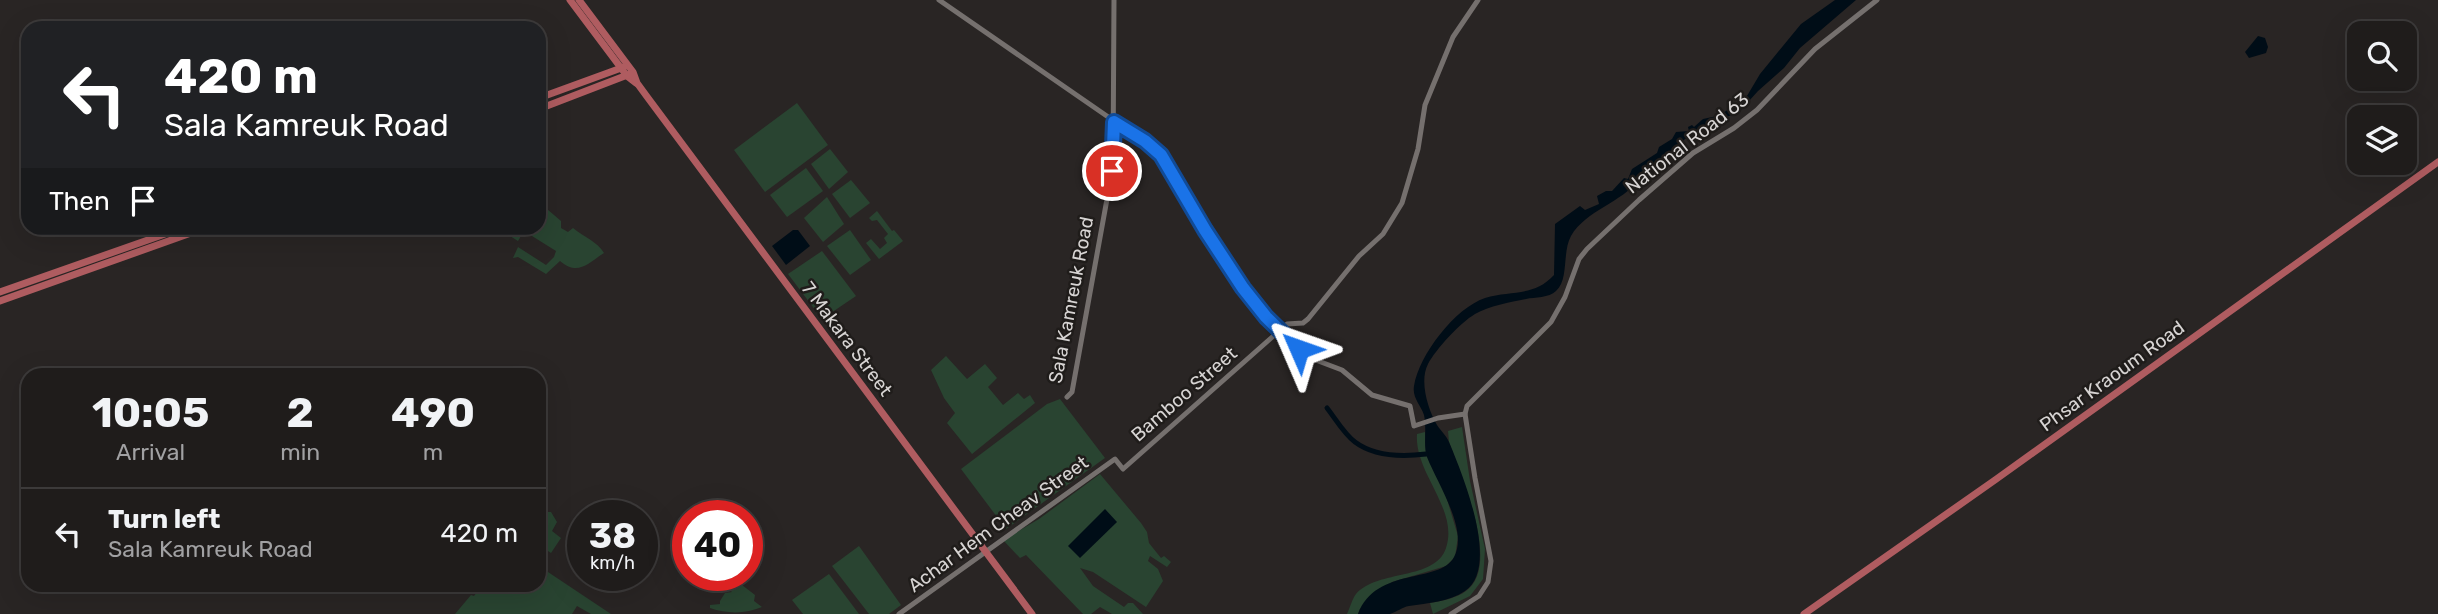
<!DOCTYPE html>
<style>
:root{--surface:#1f1c1b;--page:#272524;--text:#f1f3f6;--muted:#a1a1a3;--line:#3c3a3a}
body{margin:0;font-family:Rubik,sans-serif;background:var(--page);color:var(--text);height:100vh;display:flex;flex-direction:column;font-size:26px;white-space:nowrap}
*{box-sizing:border-box;margin:0}
p{font-size:23px;color:var(--muted)}
.icon{flex:none;width:38px;height:38px;fill:none;stroke:currentColor;stroke-width:2;stroke-linecap:round;stroke-linejoin:round}
.map{position:relative;flex:1;overflow:hidden}
.drawer{position:absolute;left:21px;top:368px;width:525px;height:224px;display:flex;flex-direction:column;background:var(--surface);border-radius:21px;box-shadow:0 7px 28px #0002,0 0 0 2px var(--line)}
.drawer>*{flex:none}
.banner{position:absolute;left:21px;top:21px;width:525px;height:214px;border-radius:21px;box-shadow:0 7px 28px #0002,0 0 0 2px var(--line);background:#202124;color:#fff;overflow:hidden}
.tools{position:absolute;left:2347px;top:21px;display:grid;gap:14px}
.tools a{display:grid;place-items:center;width:70px;height:70px;border-radius:14px;background:var(--surface);box-shadow:0 7px 28px #0002,0 0 0 2px var(--line);font-size:35px}
.speed{position:absolute;left:567px;top:500px;display:flex;gap:14px;font-size:35px;font-weight:700;text-align:center}
.speed>*{display:grid;place-content:center;width:91px;height:91px;border-radius:50%;background:var(--surface);box-shadow:0 7px 28px #0002,0 0 0 2px var(--line);line-height:1}
.speed small{font-size:18px;font-weight:400}
.speed .limit{border:10px solid #d22;background:#fff;color:#111}
.pin{position:absolute;display:grid;place-items:center;width:60px;height:60px;color:#fff;margin:-30px;border:4px solid #fff;border-radius:50%;box-shadow:0 2px 7px #0007}
.me{position:absolute;width:77px;margin:-38px;rotate:313deg;stroke-linejoin:round;filter:drop-shadow(0 0 5px #0008)}
.turn{display:flex;align-items:center;gap:24px;height:147px;padding:0 28px;font-size:32px}
.turn .icon{width:91px;height:91px;stroke-width:2.5}
.turn b{display:block;font-size:49px;line-height:60px}
.then{display:flex;align-items:center;height:66px;padding:0 28px;background:#0003;gap:14px;font-size:26px}
.eta{display:flex;justify-content:space-evenly;align-items:center;height:119px;text-align:center}
.eta b{font-size:42px;font-weight:700;line-height:49px}
ul{padding:0;list-style:none}
li{display:flex;align-items:center;gap:21px;height:91px;padding:0 28px;border-top:2px solid var(--line)}
li div{flex:1}
li b{display:block;font-size:26px}
li em{font-style:normal}
.map>svg:first-child{display:block}
.green{fill:#294431}
.water{fill:#000d17}
.lines{fill:none;stroke-linecap:round;stroke-linejoin:round}
.canal{stroke:#000d17;stroke-width:5}
.minor{stroke:#75706e;stroke-width:5}
.major{stroke:#af5c60;stroke-width:7}
.route-casing{stroke:#114b97;stroke-width:18}
.route{stroke:#1a73e8;stroke-width:12}
.labels{text-anchor:middle;dominant-baseline:central;stroke-width:5;stroke-linejoin:round;paint-order:stroke}
.street-label{font-size:19px;fill:#d7d4d3;stroke:#1f1c1a}
</style>
<div class="map">
<svg width="2438" height="614" viewBox="0 0 2438 614">
<rect width="100%" height="100%" fill="#292524"/>
<g class="green">
<polygon points="797,103 828,145 765,192 734,150"/>
<polygon points="830,149 848,172 829,189 811,164"/>
<polygon points="806,168 823,191 787,217 770,195"/>
<polygon points="851,180 870,203 850,218 832,194"/>
<path d="M 539,195 L 544,198 L 540,203 L 561,221 L 561,228 L 568,232 L 573,228 C 584,237 598,242 604,253 C 587,264 578,276 560,261 L 546,274 L 518,257 L 513,258 L 518,247 L 546,265 L 554,257 L 556,251 L 524,231 L 518,241 L 497,228 L 539,228 Z"/>
<polygon points="827,197 844,224 823,242 804,218"/>
<polygon points="877,211 892,231 894,230 903,241 879,259 866,243 871,239 880,249 887,243 884,238 888,234 877,220 872,221 869,218"/>
<polygon points="850,230 871,260 850,275 827,246"/>
<polygon points="822,251 856,296 822,319 788,274"/>
<polygon points="946,356 967,379 985,364 997,378 988,387 1003,405 1018,393 1024,399 1030,395 1035,403 972,454 947,423 955,413 944,398 931,370"/>
<polygon points="1060,399 1105,458 1006,529 961,469 1047,404"/>
<path d="M 1462,427 L 1470,481 L 1485,549 L 1483,579 L 1470,596 L 1433,614 L 1430,603 C 1442,601 1457,598 1466,591 C 1502,565 1460,474 1449,442 L 1448,431 Z"/>
<path d="M 1425,432 L 1426,454 L 1446,496 L 1458,536 L 1455,557 L 1446,566 L 1392,582 L 1360,609 L 1358,614 L 1347,614 C 1350,608 1352,599 1356,594 C 1378,569 1435,581 1446,548 C 1459,509 1414,473 1417,434 Z"/>
<polygon points="1100,474 1141,523 1147,532 1149,543 1161,558 1164,556 1171,562 1167,567 1150,556 1148,561 1158,569 1163,581 1146,607 1093,572 1080,568 1093,586 1124,607 1128,603 1133,603 1143,614 1112,614 1100,607 1091,614 1083,614 1026,555 1020,558 1003,540 1039,519"/>
<polygon points="547,512 551,512 557,522 552,531 561,538 551,553 539,545 539,530"/>
<polygon points="859,546 901,605 889,614 869,614 832,566"/>
<path d="M 747,562 L 753,567 L 742,585 L 755,595 L 754,601 L 762,607 C 746,614 727,614 710,608 L 710,605 L 720,604 L 720,601 L 725,593 L 732,592 L 729,590 L 735,576 L 747,576 Z"/>
<polygon points="539,566 611,614 591,614 577,606 572,614 455,614 471,595 474,596 482,585 539,584"/>
<polygon points="829,574 859,614 803,614 792,600"/>
</g>
<g class="water">
<path d="M 1835,0 L 1856,0 L 1800,48 L 1784,68 L 1758,91 L 1739,112 L 1699,128 L 1694,135 L 1685,139 L 1662,159 L 1650,176 L 1639,179 C 1622,203 1586,210 1571,236 C 1562,252 1569,280 1556,291 C 1549,298 1535,297 1526,299 C 1510,302 1489,306 1475,314 C 1460,323 1436,349 1428,364 C 1419,381 1428,410 1437,425 C 1441,431 1446,435 1449,442 C 1462,473 1501,567 1465,591 C 1449,602 1428,603 1409,606 C 1402,607 1397,612 1390,614 C 1381,614 1368,614 1358,614 C 1376,566 1440,584 1454,557 C 1469,530 1437,483 1427,457 C 1423,446 1427,429 1424,415 C 1421,405 1412,398 1414,386 C 1419,355 1455,308 1485,298 C 1511,290 1534,297 1554,275 L 1555,224 L 1580,206 L 1585,210 L 1599,204 L 1597,196 L 1606,191 L 1612,191 L 1624,178 L 1628,179 L 1632,169 L 1657,153 L 1659,147 L 1672,139 L 1676,132 L 1689,131 L 1688,127 L 1692,125 L 1694,127 L 1703,119 L 1717,116 L 1744,101 L 1760,74 L 1801,24 Z"/>
<polygon points="2258,36 2265,38 2268,47 2266,53 2249,58 2245,52"/>
<polygon points="793,230 798,230 810,246 786,265 772,246"/>
<polygon points="1105,509 1117,522 1080,558 1068,546"/>
</g>
<g class="lines">
<path class="canal" d="M 1327,408 C 1335,418 1344,434 1355,442 C 1375,457 1402,457 1426,454"/>
<g class="minor">
<polyline points="939,0 1156,150 1243,288 1266,317 1299,349 1313,359 1342,370 1372,395 1410,406 1414,426 1438,418 1465,414"/>
<polyline points="1067,397 1072,392 1113,166 1114,0"/>
<polyline points="899,614 1115,459 1123,469 1287,324 1303,323 1308,319 1359,256 1383,234 1402,203 1418,149 1425,105 1453,37 1478,0"/>
<polyline points="1451,614 1479,596 1488,582 1491,561 1475,478 1465,414 1467,406 1551,322 1565,297 1579,259 1587,249 1639,200 1693,153 1734,128 1757,110 1815,49 1877,0"/>
</g>
<g class="major">
<polyline points="570,0 627,76 636,83"/>
<polyline points="579,0 633,72 637,83 648,98 1032,614"/>
<polyline points="539,98 624,67"/>
<polyline points="539,109 630,74"/>
<polyline points="0,292 182,228"/>
<polyline points="0,301 205,228"/>
<polyline points="1804,614 1995,480 2438,162"/>
</g>
</g>
<g class="lines">
<g class="route-casing">
<polyline id="route" points="1112,171 1114,122 1145,141 1161,155 1205,230 1243,288 1266,317 1299,349"/>
</g>
<use href="#route" class="route"/>
</g>
<g class="labels">
<g class="street-label">
<text transform="translate(1687 143) rotate(-38)">National Road 63</text>
<text transform="translate(1071 300) rotate(-79)">Sala Kamreuk Road</text>
<text transform="translate(847 339) rotate(53)">7 Makara Street</text>
<text transform="translate(2112 376) rotate(-36)">Phsar Kraoum Road</text>
<text transform="translate(1184 394) rotate(-41)">Bamboo Street</text>
<text transform="translate(998 524) rotate(-36)">Achar Hem Cheav Street</text>
</g>
</g>
</svg>
<div class="tools">
<a><svg class="icon" aria-label="search" viewBox="0 0 24 24"><circle cx="10" cy="10" r="6"/><path d="M15 15l6 6"/></svg></a>
<a><svg class="icon" aria-label="layers" viewBox="0 0 24 24"><path d="M12 4l9 5-9 5-9-5zM3 14l9 5 9-5"/></svg></a>
</div>
<div class="speed"><div>38<small>km/h</small></div><div class="limit">40</div></div>
<div class="pin" style="left:1112px;top:171px;background:#d93025"><svg class="icon" aria-label="arrive" viewBox="0 0 24 24"><path d="M6 21V4h12l-3 4 3 4H6"/></svg></div>
<svg class="me" style="left:1299px;top:349px" viewBox="-20 -20 40 40"><path d="M0-17L14 15 0 8-14 15z" fill="#1a73e8" stroke="#fff" stroke-width="4"/></svg>
<div class="banner">
<div class="turn"><svg class="icon" aria-label="left" viewBox="0 0 24 24"><path d="M17 20v-9H6M10 6l-5 5 5 5"/></svg><div><b>420 m</b>Sala Kamreuk Road</div></div>
<div class="then">Then<svg class="icon" aria-label="arrive" viewBox="0 0 24 24"><path d="M6 21V4h12l-3 4 3 4H6"/></svg></div>
</div>
<section class="drawer">
<div class="eta">
<div><b>10:05</b><p>Arrival</p></div>
<div><b>2</b><p>min</p></div>
<div><b>490</b><p>m</p></div>
</div>
<ul>
<li><svg class="icon" aria-label="left" viewBox="0 0 24 24"><path d="M17 20v-9H6M10 6l-5 5 5 5"/></svg><div><b>Turn left</b><p>Sala Kamreuk Road</p></div><em>420 m</em></li>
</ul>
</section>
</div>
